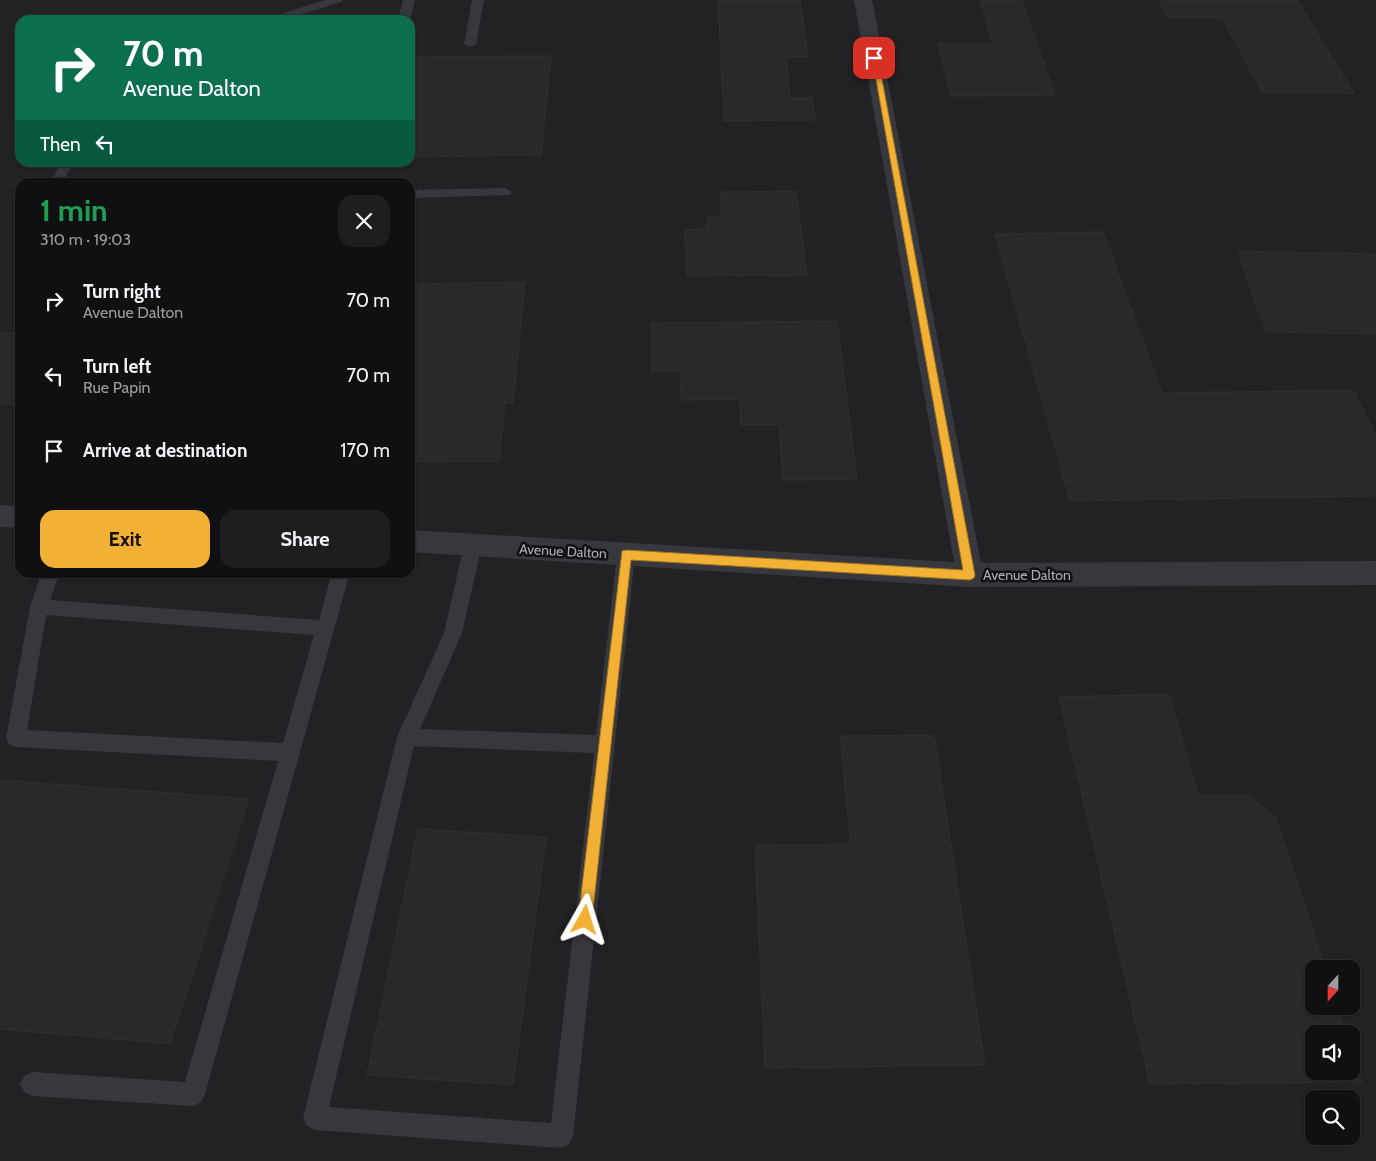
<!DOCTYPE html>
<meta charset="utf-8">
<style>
:root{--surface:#101012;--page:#1e1e20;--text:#f1f3f6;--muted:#9c9d9f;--line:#303032;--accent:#f2b134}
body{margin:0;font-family:Cabin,sans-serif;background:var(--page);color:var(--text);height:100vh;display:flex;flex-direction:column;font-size:19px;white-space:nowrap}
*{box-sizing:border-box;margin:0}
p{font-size:16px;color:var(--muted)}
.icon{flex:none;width:28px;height:28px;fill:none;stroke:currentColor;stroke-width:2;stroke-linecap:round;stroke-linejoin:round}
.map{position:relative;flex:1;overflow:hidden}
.sheet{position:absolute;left:15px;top:178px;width:400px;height:400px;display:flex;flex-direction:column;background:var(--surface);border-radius:15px;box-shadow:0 1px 4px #0004,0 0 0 1px var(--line)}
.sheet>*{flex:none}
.top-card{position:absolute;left:15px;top:15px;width:400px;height:152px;border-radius:15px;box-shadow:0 1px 4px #0004,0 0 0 1px var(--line);background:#0b6e4f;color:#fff;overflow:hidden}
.needle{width:32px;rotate:201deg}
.buttons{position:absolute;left:1305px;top:960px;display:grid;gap:10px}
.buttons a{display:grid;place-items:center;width:55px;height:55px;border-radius:10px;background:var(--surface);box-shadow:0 1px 4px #0004,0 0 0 1px var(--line);font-size:25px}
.pin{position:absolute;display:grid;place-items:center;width:42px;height:42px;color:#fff;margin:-21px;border-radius:10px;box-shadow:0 2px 8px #0006}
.me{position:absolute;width:55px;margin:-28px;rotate:6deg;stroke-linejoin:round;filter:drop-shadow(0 0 4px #0008)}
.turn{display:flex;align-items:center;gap:18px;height:105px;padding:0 25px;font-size:22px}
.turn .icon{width:65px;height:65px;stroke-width:2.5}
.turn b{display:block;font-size:35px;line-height:42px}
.then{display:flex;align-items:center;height:48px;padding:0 25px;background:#0003;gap:10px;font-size:19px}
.round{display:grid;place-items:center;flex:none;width:52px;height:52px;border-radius:15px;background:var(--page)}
.head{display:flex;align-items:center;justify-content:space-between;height:85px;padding:0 25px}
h1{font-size:30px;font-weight:800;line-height:38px;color:#1e9e55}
.cta{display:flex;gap:10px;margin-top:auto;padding:10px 25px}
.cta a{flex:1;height:58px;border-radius:15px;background:var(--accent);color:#111;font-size:20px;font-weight:800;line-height:58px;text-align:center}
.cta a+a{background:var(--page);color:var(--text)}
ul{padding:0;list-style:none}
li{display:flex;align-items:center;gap:15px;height:75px;padding:0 25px}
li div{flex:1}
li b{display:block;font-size:19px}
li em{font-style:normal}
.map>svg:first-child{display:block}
.built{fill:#222225;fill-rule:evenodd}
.building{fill:#29292c;stroke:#303034}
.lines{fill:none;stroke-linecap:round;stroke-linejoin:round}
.lane{fill:#37383d;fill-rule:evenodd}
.street{fill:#37383d;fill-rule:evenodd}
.route{fill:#f2b134;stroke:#9d7322}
.labels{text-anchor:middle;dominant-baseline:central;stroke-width:5;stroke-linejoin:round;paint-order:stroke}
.street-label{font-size:14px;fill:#a8adb8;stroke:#111113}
</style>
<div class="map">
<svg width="1376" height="1161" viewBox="0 0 1376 1161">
<rect width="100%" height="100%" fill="#161618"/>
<path class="built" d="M 0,0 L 1376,0 L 1376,1161 L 0,1161 ZM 20,20 L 410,20 L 410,162 L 20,162 ZM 20,182 L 410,182 L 410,572 L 20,572 ZM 1314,969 L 1351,969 L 1351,1006 L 1314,1006 ZM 1314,1034 L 1351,1034 L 1351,1071 L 1314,1071 ZM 1314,1099 L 1351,1099 L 1351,1136 L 1314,1136 Z"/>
<g class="building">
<polygon points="718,0 800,0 808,57 786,57 790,98 812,98 815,120 724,121"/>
<polygon points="980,0 1022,0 1055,95 951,96 938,44 993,44"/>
<polygon points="1159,0 1297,0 1354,93 1263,93 1222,18 1168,18"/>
<polygon points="551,56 541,155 410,157 410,57"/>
<polygon points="796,191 807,275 687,276 685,230 707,229 707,217 722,217 720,192"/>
<polygon points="1103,232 1162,393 1353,390 1376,436 1376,496 1070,501 995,234"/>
<polygon points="1238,251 1376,254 1376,334 1266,332"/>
<polygon points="525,282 513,403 505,403 499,461 410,462 410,284"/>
<polygon points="837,321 857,479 783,480 779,425 741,425 740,399 681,400 680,371 652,371 652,323"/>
<rect x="0" y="333" width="20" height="71"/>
<polygon points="1169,694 1198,795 1248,795 1275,816 1325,969 1314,969 1314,1006 1337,1006 1346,1034 1314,1034 1314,1071 1351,1071 1351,1049 1362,1082 1150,1084 1059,697"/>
<polygon points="934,735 985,1065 765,1068 755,845 851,844 840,736"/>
<polygon points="0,780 249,799 170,1044 0,1029"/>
<polygon points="418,829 546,837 513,1085 367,1075"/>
</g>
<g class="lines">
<g class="lane">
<polygon points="325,0 343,0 341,2 284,20 266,20 268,18"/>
<polygon points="403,0 415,0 410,20 398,20"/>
<polygon points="472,0 484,0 476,44 470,47 464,44"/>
<polygon points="61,162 74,162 63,182 51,182"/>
<polygon points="505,188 512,192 510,195 410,198 410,190"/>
<path d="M 473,538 L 479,540 L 482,545 L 462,633 L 420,729 L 596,735 L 617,555 L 620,550 L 626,548 L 632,550 L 635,555 L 573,1136 L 569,1144 L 561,1148 L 315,1130 L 307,1126 L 303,1118 L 397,737 L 444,633 L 464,545 L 467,540 ZM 414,746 L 594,753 L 551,1123 L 329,1107 Z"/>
<path d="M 42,572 L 60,572 L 50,600 L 319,620 L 332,572 L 350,572 L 205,1094 L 201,1102 L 193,1106 L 32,1096 L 24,1092 L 20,1084 L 24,1076 L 32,1072 L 185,1082 L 278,761 L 16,747 L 9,744 L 6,738 L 30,607 ZM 46,615 L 314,635 L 283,743 L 27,730 Z"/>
</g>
<g class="street">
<polygon points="854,0 872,0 981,563 1376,561 1376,585 970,587 410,552 410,530 954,562"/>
<polygon points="0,505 20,506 20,528 0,527"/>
</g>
</g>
<polygon class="route" points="872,57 878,58 975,575 974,578 970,580 631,560 592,920 590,925 585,927 580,925 578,920 622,551 626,550 963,570"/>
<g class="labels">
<g class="street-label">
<text transform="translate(563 551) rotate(3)">Avenue Dalton</text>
<text x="1027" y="575">Avenue Dalton</text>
</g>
</g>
</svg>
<div class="buttons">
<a><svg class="needle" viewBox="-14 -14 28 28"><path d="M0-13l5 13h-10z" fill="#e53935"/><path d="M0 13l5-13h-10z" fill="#9c9d9f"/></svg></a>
<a><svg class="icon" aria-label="sound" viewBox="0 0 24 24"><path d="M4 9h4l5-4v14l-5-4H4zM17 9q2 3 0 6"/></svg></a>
<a><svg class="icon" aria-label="search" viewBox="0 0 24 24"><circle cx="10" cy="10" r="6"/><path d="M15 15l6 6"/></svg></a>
</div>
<div class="pin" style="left:874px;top:58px;background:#d93025"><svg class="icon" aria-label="arrive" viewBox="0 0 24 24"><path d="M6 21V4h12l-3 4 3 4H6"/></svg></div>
<svg class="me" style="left:585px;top:920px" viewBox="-20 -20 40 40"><path d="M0-17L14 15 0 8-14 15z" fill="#f2b134" stroke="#fff" stroke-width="4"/></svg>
<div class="top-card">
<div class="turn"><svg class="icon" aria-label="right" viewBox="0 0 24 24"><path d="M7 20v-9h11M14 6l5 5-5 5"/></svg><div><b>70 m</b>Avenue Dalton</div></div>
<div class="then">Then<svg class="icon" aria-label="left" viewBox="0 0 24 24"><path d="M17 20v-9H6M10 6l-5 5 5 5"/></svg></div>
</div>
<section class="sheet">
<div class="head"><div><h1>1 min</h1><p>310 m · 19:03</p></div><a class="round"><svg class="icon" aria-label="close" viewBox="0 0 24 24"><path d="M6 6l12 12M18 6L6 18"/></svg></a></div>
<ul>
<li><svg class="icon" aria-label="right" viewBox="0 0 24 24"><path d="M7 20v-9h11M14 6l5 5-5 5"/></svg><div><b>Turn right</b><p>Avenue Dalton</p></div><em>70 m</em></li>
<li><svg class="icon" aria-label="left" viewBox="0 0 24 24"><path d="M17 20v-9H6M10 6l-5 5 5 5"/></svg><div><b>Turn left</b><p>Rue Papin</p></div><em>70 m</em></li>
<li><svg class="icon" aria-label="arrive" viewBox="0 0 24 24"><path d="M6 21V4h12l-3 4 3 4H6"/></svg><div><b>Arrive at destination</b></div><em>170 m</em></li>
</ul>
<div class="cta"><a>Exit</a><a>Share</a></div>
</section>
</div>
